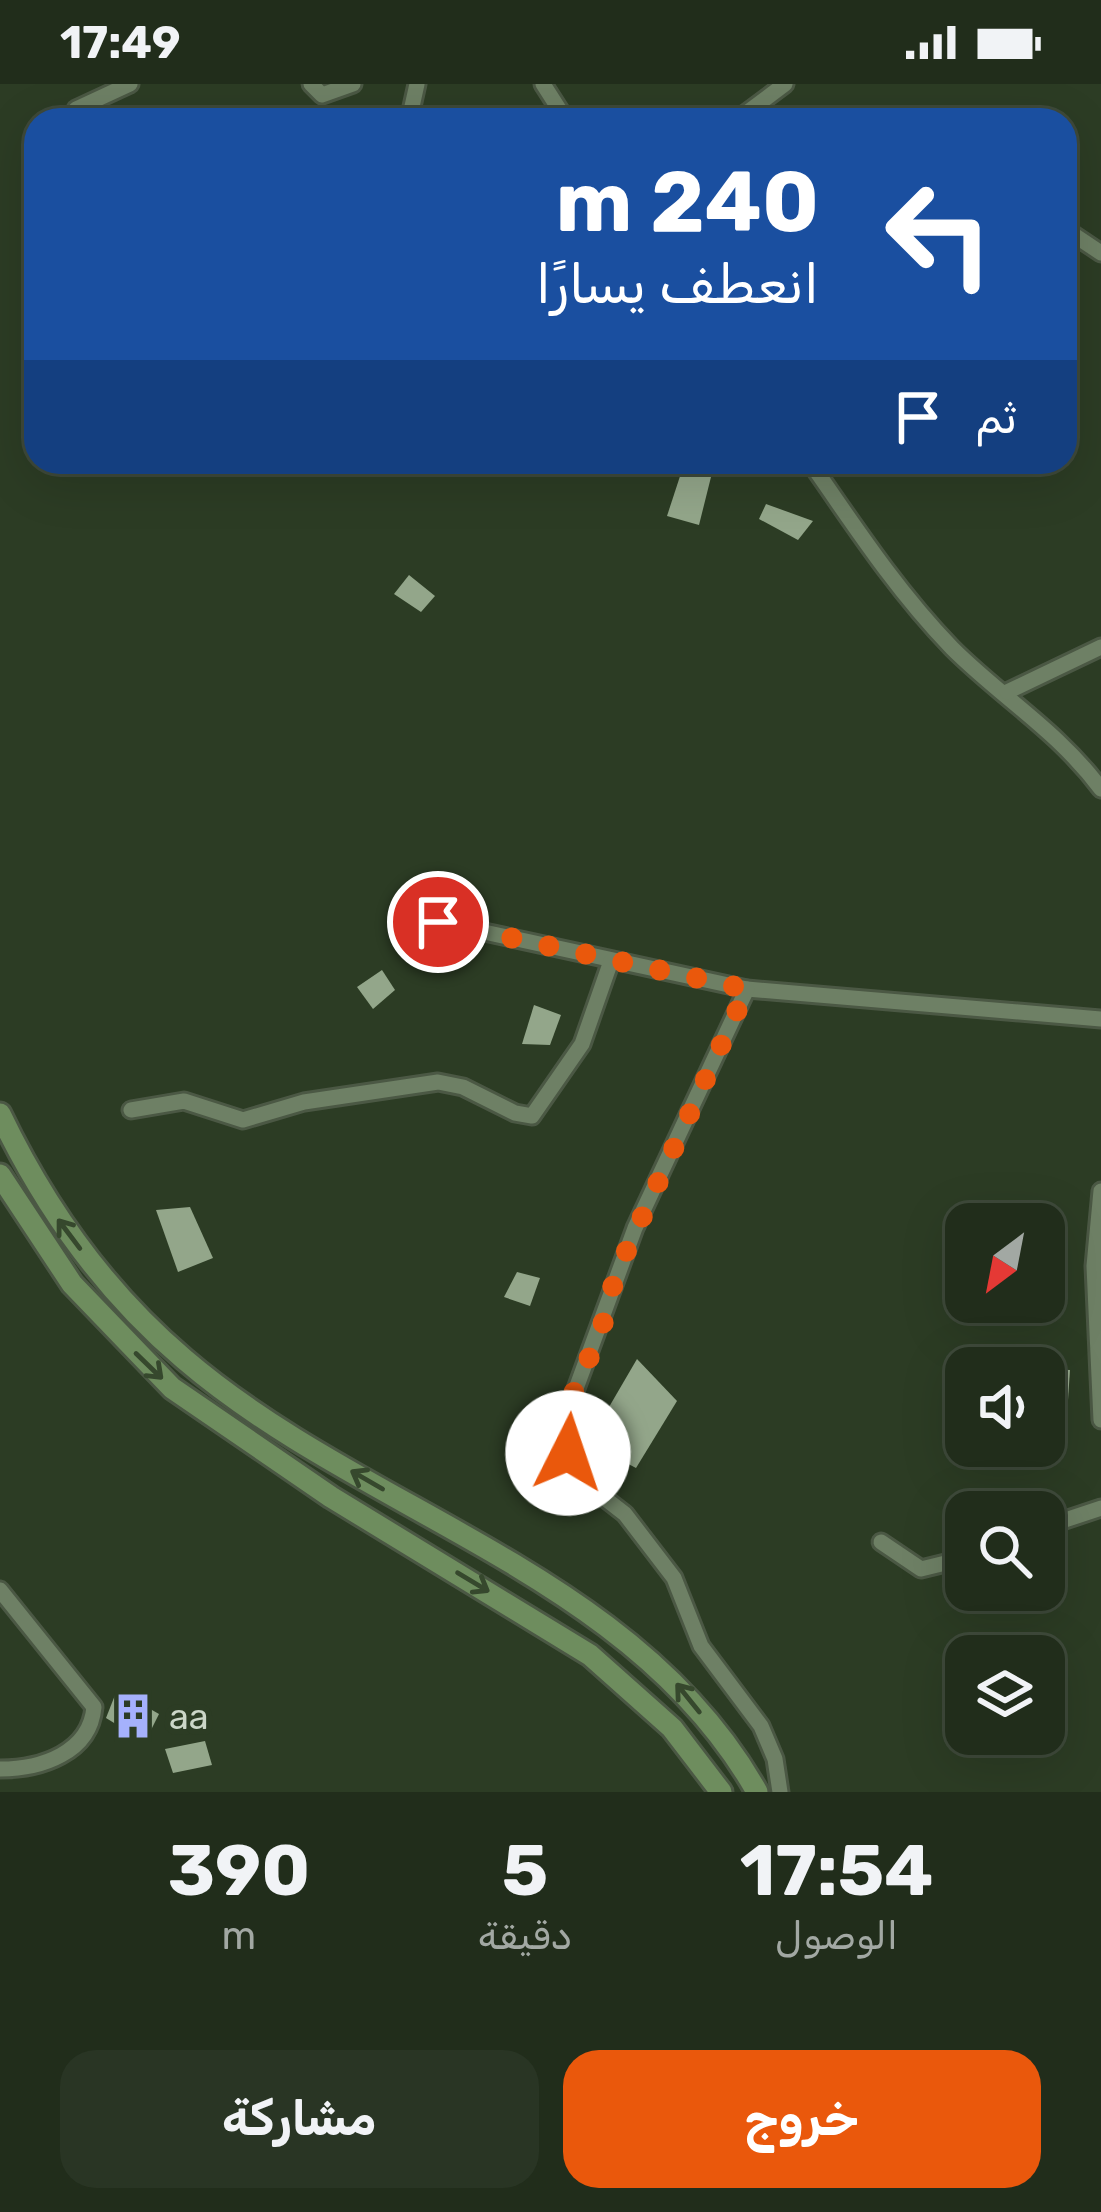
<!DOCTYPE html>
<html lang="ar">
<meta charset="utf-8">
<style>
:root{--surface:#212d1b;--page:#293524;--text:#f1f3f6;--muted:#a2a8a3;--line:#3e493a;--accent:#ea580c}
body{margin:0;font-family:Rubik,Cairo,sans-serif;background:var(--page);color:var(--text);direction:rtl;height:100vh;display:flex;flex-direction:column;font-size:45px;white-space:nowrap}
*{box-sizing:border-box;margin:0}
p{font-size:39px;color:var(--muted)}
.icon{flex:none;width:66px;height:66px;fill:none;stroke:currentColor;stroke-width:2;stroke-linecap:round;stroke-linejoin:round}
.map{position:relative;height:1708px;overflow:hidden;direction:ltr}
.drawer{display:flex;flex-direction:column;background:var(--surface);flex:1}
.drawer>*{flex:none}
.banner{position:absolute;left:24px;top:24px;width:1053px;height:366px;border-radius:36px;box-shadow:0 12px 48px #0002,0 0 0 3px var(--line);direction:rtl;background:#1a4fa0;color:#fff;overflow:hidden}
.needle{width:78px;rotate:212deg}
.tools{position:absolute;left:945px;top:1119px;display:grid;gap:24px}
.tools a{display:grid;place-items:center;width:120px;height:120px;border-radius:24px;background:var(--surface);box-shadow:0 12px 48px #0002,0 0 0 3px var(--line);font-size:60px}
.pin{position:absolute;display:grid;place-items:center;width:102px;height:102px;color:#fff;margin:-51px;border:6px solid #fff;border-radius:50%;box-shadow:0 3px 12px #0007}
.me{position:absolute;width:132px;margin:-66px;rotate:4deg;stroke-linejoin:round;filter:drop-shadow(0 0 9px #0008)}
.turn{display:flex;align-items:center;gap:42px;height:252px;padding:0 60px;font-size:54px}
.turn .icon{width:156px;height:156px;stroke-width:2.5}
.turn b{display:block;font-size:84px;line-height:102px}
.then{display:flex;align-items:center;height:114px;padding:0 60px;background:#0003;gap:24px;font-size:45px}
.eta{display:flex;justify-content:space-evenly;align-items:center;height:204px;text-align:center}
.eta b{font-size:72px;font-weight:700;line-height:84px}
.primary-button{display:flex;gap:24px;margin-top:auto;padding:24px 60px}
.primary-button a{flex:1;height:138px;border-radius:36px;background:var(--accent);color:#fff;font-size:48px;font-weight:700;line-height:138px;text-align:center}
.primary-button a+a{background:var(--page);color:var(--text)}
.status{display:flex;justify-content:space-between;align-items:center;height:84px;padding:0 60px;background:var(--surface);direction:ltr}
.status svg{height:33px;fill:currentColor}
.map>svg:first-child{display:block}
.building{fill:#93a68a}
.lines{fill:none;stroke-linecap:round;stroke-linejoin:round}
.street-casing{stroke:#4b5844;stroke-width:21}
.secondary-casing{stroke:#4b5844;stroke-width:27}
.street{stroke:#6e8065;stroke-width:15}
.secondary{stroke:#6e8d5e;stroke-width:21}
.oneway{stroke:#36482d}
.route{stroke:#ea580c;stroke-width:21;stroke-dasharray:0 37.8}
.labels{text-anchor:middle;dominant-baseline:central;stroke-width:12;stroke-linejoin:round;paint-order:stroke}
.poi-label{font-size:36px;fill:#ccd6c8;stroke:#2c3c24;text-anchor:start}
</style>
<div class="status"><b>17:49</b><svg viewBox="0 0 49 12"><path d="M0 12V9h3v3zM5 12V6h3v6zM10 12V3h3v9zM15 12V0h3v12zM26 1h20v11H26zM47 4h2v5h-2z"/></svg></div>
<div class="map">
<svg width="1101" height="1708" viewBox="0 0 1101 1708">
<rect width="100%" height="100%" fill="#2c3c24"/>
<g class="building">
<polygon points="684,380 712,389 699,441 667,432"/>
<polygon points="766,420 813,437 798,456 759,435"/>
<polygon points="409,491 435,512 421,528 394,510"/>
<polygon points="382,886 395,906 373,925 357,903"/>
<polygon points="534,921 561,931 550,961 522,960"/>
<polygon points="190,1123 213,1174 178,1188 156,1126"/>
<polygon points="517,1188 540,1194 530,1222 504,1213"/>
<polygon points="637,1275 677,1317 636,1384 588,1359"/>
<polygon points="1044,1285 1070,1286 1067,1331 1044,1325"/>
<polygon points="117,1606 159,1630 145,1658 106,1634"/>
<polygon points="205,1657 212,1681 173,1689 165,1665"/>
</g>
<g class="lines">
<g class="street-casing">
<g id="street">
<polyline points="311,0 322,11 353,0"/>
<polyline points="543,0 566,36"/>
<polyline points="76,25 130,0"/>
<polyline points="409,36 417,0"/>
<polyline points="737,36 785,0"/>
<polyline points="1065,145 1101,169"/>
<path d="M 810,378 C 855,443 897,507 952,564 C 1002,614 1057,646 1101,705"/>
<polyline points="1007,608 1101,563"/>
<polyline points="438,838 747,905 1101,935"/>
<polyline points="747,905 635,1144 563,1340 575,1384 589,1402 625,1430 674,1494 701,1562 761,1642 775,1675 780,1708"/>
<polyline points="131,1026 184,1017 243,1036 304,1018 438,998 463,1003 515,1029 532,1032 582,960 611,877"/>
<polyline points="1101,1107 1094,1182 1101,1336"/>
<polyline points="1044,1443 1101,1424"/>
<polyline points="881,1458 921,1485 966,1474"/>
<path d="M 0,1506 L 94,1623 C 90,1669 41,1685 0,1685"/>
</g>
</g>
<g class="secondary-casing">
<g id="secondary">
<path d="M 0,1030 C 45,1124 105,1208 184,1275 C 366,1431 634,1489 757,1708"/>
<polyline points="0,1091 72,1200 172,1304 331,1413 590,1571 672,1644 721,1708"/>
</g>
</g>
<use href="#street" class="street"/>
<use href="#secondary" class="secondary"/>
</g>
<defs><path id="oneway-shaft" d="M-6 0H5M1.5-3L5.5 0L1.5 3" fill="none" stroke-width="1.6" stroke-linecap="round" stroke-linejoin="round" transform="scale(3)"/></defs>
<g class="oneway">
<use href="#oneway-shaft" transform="translate(69 1150) rotate(-127)"/>
<use href="#oneway-shaft" transform="translate(149 1282) rotate(44)"/>
<use href="#oneway-shaft" transform="translate(367 1396) rotate(-150)"/>
<use href="#oneway-shaft" transform="translate(473 1498) rotate(31)"/>
<use href="#oneway-shaft" transform="translate(688 1614) rotate(-129)"/>
</g>
<g class="lines">
<polyline class="route" points="438,838 747,905 616,1190 601,1247 567,1324 563,1340 568,1369"/>
</g>
<defs>
<g id="building-bare" transform="scale(3.6)"><path d="M-4-6H4V6H1V3H-1V6H-4ZM-2.5-4.3h1.7v1.8h-1.7ZM.8-4.3h1.7v1.8H.8ZM-2.5-1h1.7V.8h-1.7ZM.8-1h1.7V.8H.8Z" fill="#a5b1fc" stroke="#2c3c24" stroke-width="2.5" paint-order="stroke"/></g>
</defs>
<g fill-rule="evenodd">
<use href="#building-bare" x="133" y="1632"/>
</g>
<g class="labels">
<g class="poi-label">
<text x="169" y="1632">aa</text>
</g>
</g>
</svg>
<div class="tools">
<a><svg class="needle" viewBox="-14 -14 28 28"><path d="M0-13l5 13h-10z" fill="#e53935"/><path d="M0 13l5-13h-10z" fill="#a2a8a3"/></svg></a>
<a><svg class="icon" aria-label="sound" viewBox="0 0 24 24"><path d="M4 9h4l5-4v14l-5-4H4zM17 9q2 3 0 6"/></svg></a>
<a><svg class="icon" aria-label="search" viewBox="0 0 24 24"><circle cx="10" cy="10" r="6"/><path d="M15 15l6 6"/></svg></a>
<a><svg class="icon" aria-label="layers" viewBox="0 0 24 24"><path d="M12 4l9 5-9 5-9-5zM3 14l9 5 9-5"/></svg></a>
</div>
<div class="pin" style="left:438px;top:838px;background:#d93025"><svg class="icon" aria-label="arrive" viewBox="0 0 24 24"><path d="M6 21V4h12l-3 4 3 4H6"/></svg></div>
<svg class="me" style="left:568px;top:1369px" viewBox="-20 -20 40 40"><circle r="19" fill="#fff"/><path d="M0-13L10 11 0 6-10 11z" fill="#ea580c"/></svg>
<div class="banner">
<div class="turn"><svg class="icon" aria-label="left" viewBox="0 0 24 24"><path d="M17 20v-9H6M10 6l-5 5 5 5"/></svg><div><b>240 m</b>انعطف يسارًا</div></div>
<div class="then">ثم<svg class="icon" aria-label="arrive" viewBox="0 0 24 24"><path d="M6 21V4h12l-3 4 3 4H6"/></svg></div>
</div>
</div>
<section class="drawer">
<div class="eta">
<div><b>17:54</b><p>الوصول</p></div>
<div><b>5</b><p>دقيقة</p></div>
<div><b>390</b><p>m</p></div>
</div>
<div class="primary-button"><a>خروج</a><a>مشاركة</a></div>
</section>
